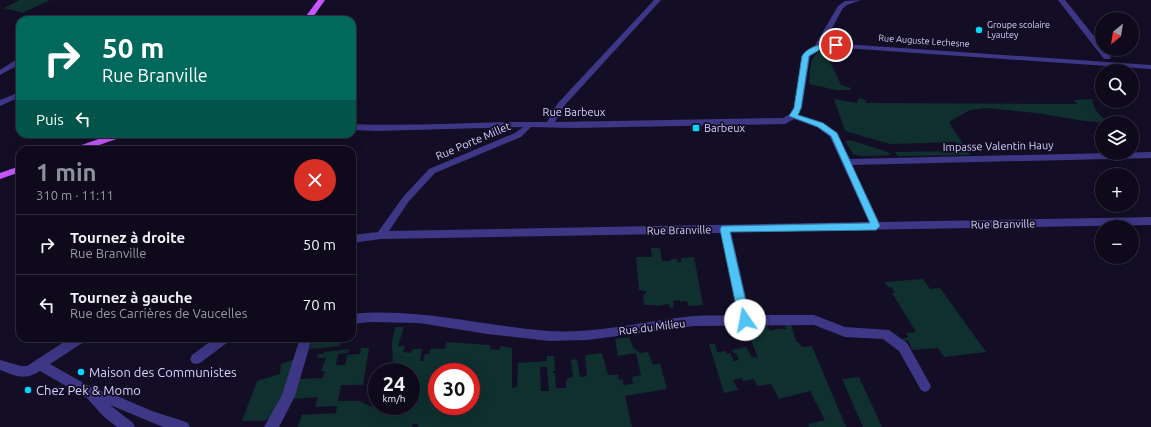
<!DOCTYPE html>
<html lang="fr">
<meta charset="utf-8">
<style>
:root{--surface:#0e0a1c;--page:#1c1829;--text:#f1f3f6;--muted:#9b9aa3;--line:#2e2b3b;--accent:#8c9099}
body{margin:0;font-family:Ubuntu,sans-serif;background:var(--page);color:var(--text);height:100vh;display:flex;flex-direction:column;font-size:15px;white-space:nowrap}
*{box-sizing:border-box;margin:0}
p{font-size:13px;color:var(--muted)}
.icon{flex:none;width:22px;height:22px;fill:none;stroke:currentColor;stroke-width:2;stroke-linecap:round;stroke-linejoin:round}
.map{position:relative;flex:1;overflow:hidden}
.details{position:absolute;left:16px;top:146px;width:340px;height:196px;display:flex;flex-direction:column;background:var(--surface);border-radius:12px;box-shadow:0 4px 16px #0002,0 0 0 1px var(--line)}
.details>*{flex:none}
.guide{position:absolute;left:16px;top:16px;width:340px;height:122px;border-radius:12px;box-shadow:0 4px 16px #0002,0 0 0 1px var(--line);background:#00695c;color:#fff;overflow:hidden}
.needle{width:26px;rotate:210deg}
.buttons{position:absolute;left:1095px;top:12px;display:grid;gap:8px}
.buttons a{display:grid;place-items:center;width:44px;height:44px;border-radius:50%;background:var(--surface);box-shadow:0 4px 16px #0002,0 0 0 1px var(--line);font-size:20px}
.speed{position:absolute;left:368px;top:363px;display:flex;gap:8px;font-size:20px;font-weight:700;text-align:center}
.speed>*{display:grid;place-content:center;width:52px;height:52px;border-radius:50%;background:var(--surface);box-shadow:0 4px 16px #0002,0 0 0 1px var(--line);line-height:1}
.speed small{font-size:10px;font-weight:400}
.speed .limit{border:6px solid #d22;background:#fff;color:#111}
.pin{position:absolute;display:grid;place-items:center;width:34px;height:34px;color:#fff;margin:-17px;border:2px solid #fff;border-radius:50%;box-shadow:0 1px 4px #0007}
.me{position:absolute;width:44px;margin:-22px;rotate:348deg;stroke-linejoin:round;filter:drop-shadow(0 0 3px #0008)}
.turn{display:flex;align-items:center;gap:14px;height:84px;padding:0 20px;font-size:18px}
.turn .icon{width:52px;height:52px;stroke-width:2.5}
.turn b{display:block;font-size:28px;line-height:34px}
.then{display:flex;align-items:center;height:38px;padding:0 20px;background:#0003;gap:8px;font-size:15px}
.round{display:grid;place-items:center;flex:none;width:42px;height:42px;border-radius:21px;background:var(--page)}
.summary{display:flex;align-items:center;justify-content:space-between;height:68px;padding:0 20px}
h1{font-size:24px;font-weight:700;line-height:30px;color:var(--accent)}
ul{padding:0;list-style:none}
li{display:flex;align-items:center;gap:12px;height:60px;padding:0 20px;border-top:1px solid var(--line)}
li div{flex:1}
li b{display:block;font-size:15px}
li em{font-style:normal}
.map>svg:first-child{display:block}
.green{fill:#102f2f;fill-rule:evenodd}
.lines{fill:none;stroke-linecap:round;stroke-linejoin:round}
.minor{fill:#3d3785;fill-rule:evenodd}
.major{fill:#c758ff;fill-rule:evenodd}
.route{fill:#4fc3f7;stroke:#337fa1}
.poi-dot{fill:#00d9fc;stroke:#130e25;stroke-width:1.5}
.labels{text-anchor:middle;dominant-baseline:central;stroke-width:3.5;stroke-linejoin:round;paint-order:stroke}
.far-poi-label{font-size:9px;fill:#d8d1ff;stroke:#130e25;text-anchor:start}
.far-street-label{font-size:9px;fill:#d8d1ff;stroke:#130e25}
.street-label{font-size:11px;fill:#d8d1ff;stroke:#130e25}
.poi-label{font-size:11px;fill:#d8d1ff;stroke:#130e25;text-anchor:start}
.near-poi-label{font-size:13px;fill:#d8d1ff;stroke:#130e25;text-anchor:start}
</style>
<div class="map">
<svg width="1151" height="427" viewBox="0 0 1151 427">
<rect width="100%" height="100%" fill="#130e25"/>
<g class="green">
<polygon points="20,0 50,0 23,13 4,8"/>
<path d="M 831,49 L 832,52 L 826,53 L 841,85 L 851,88 L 850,90 L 836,90 L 809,84 C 811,66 808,50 831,49 Z"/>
<polygon points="861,98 865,100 867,103 1077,104 1074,100 1092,99 1096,111 1108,123 1085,121 1036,113 986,108 970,110 949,122 970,155 898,156 895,152 962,151 956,142 890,144 845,131 834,99 857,103 858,99"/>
<polygon points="850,140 888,152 891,155 861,156 853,154 845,141"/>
<polygon points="651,248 660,248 662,261 671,261 671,259 677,259 678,262 681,262 681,258 694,257 703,305 688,306 687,301 680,302 680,300 673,301 674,307 670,308 669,304 657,306 656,305 644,305 643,294 646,294 646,291 639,290 636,257 652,257"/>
<polygon points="923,279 930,289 940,288 986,352 944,357 938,348 912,350 908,340 904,342 902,339 908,337 906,333 916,332 892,293 895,293 891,287 888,287 884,282"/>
<polygon points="785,324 791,324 796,341 803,347 812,346 846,427 809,427 808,424 825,420 810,391 779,399 771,384 757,386 754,379 743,381 742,378 733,380 738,390 724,393 709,344 715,344 717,352 725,351 727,354 730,353 734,361 739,360 736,353 733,353 732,350 746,347 752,357 758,358 745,325 767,325 770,331 776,329 786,329"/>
<path d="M 395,327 L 404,327 L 398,346 L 405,346 L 403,352 L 410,353 L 413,349 L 422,349 L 420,361 L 423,361 L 425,354 L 430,354 L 430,349 L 445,349 L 446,342 L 490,345 L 490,349 L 499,350 L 501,346 L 512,348 L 512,388 L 517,387 L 518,363 L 547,361 L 547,356 L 554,356 L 555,371 L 553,371 L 553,373 L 555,373 L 556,388 L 566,388 L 566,380 L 568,380 L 567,378 L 573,377 L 571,360 L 577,359 L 580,377 L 587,376 L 585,355 L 602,353 L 608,375 L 618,375 L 619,380 L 623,379 L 623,385 L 633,384 L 632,377 L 641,375 L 636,353 L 618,356 L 615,339 L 629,337 L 633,347 L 640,353 L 648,352 L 653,365 L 660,363 L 667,389 L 625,396 L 632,427 L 418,427 L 418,424 L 413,424 L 412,427 L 298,427 L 302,415 L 336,413 L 337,406 L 315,407 L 318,397 L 292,399 L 299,379 L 323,378 L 325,371 L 321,371 L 326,358 L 317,358 L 318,354 L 323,354 L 324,352 L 349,349 L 348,353 L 338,354 L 336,365 L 345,365 L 347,355 L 360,354 L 361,348 L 369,348 L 363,385 L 341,385 L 338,401 L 359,401 L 370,406 L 376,407 L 377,404 L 377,406 L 411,406 L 411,372 L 393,372 L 392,342 ZM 540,367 L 547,367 L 549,391 L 541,391 ZM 437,372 L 471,372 L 471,406 L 437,406 Z"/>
<polygon points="312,338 323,338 322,341 325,342 325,339 342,338 340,346 310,349"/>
<polygon points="296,359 275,414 264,421 242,421 257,381 280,374 281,364"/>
<polygon points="859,377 882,427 863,427 842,379"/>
</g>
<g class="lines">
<g class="minor">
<path d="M 654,0 L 661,0 L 564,106 L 555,122 L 783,118 L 790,114 L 794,108 L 802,55 L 814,47 L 838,6 L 845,1 L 861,0 L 847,5 L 843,8 L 823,45 L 829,43 L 1151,65 L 1151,69 L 829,47 L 816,52 L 810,56 L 802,108 L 798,115 L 823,123 L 837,133 L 850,159 L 1151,152 L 1151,158 L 852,165 L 879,222 L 1151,217 L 1151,225 L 731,232 L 750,315 L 814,315 L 845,327 L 889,330 L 907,343 L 931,386 L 929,390 L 925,392 L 921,390 L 899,351 L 883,339 L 845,337 L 814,325 L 694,326 L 587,340 L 549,341 L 487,334 L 419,323 L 370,322 L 352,324 L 352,314 C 418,307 482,326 548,331 C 596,334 645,321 693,316 C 708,315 723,316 738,315 L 721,233 L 381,239 L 352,243 L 352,235 L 378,232 L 403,197 L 429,169 L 515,133 L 523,127 L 377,131 L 352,130 L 352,124 C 417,127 482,121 547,122 L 558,103 ZM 794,119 L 817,127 L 830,137 L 869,222 L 389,231 L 409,201 L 435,173 L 521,137 L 531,127 L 573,128 L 785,124 Z"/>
<polygon points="1058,0 1065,0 1102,46 1102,49 1105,49 1111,57 1110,59 1104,59"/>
<polygon points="17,59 20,59 20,64 0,75 0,70"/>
<polygon points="20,92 20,97 0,106 0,100"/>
<path d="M 70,338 L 86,338 L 84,342 L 50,364 L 94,389 L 110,393 L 152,411 L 183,421 L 188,423 L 190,427 L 163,427 L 110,405 L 133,423 L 135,427 L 117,427 L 103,416 L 87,398 L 40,371 C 24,381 16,376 0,370 L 0,360 L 21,366 L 27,366 Z"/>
<polygon points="215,338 230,338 228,342 200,363 196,364 192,363 190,359 192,355"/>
<polygon points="300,338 312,338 295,396 279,427 264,427 282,395"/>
</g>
<g class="major">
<polygon points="318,0 325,0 311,20 303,20"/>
<polygon points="113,134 126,134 125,136 85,150 71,150 73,148"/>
<polygon points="20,166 20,172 0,179 0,173"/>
</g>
</g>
<path class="route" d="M 836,43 L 839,43 L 839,46 L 821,49 L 809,56 L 801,108 L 798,115 L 823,123 L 837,133 L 880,226 L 876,230 L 730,232 L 750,320 L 748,323 L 745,324 L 741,323 L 739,320 L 720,229 L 722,226 L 870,223 L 831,136 L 818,127 L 789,116 L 794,108 L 802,56 C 809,45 824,44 836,43 Z"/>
<g class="poi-dot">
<circle cx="979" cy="30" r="4"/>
<rect x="692" y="124" width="8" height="8" rx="2"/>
<circle cx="81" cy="372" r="4"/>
<circle cx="28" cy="390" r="4"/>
</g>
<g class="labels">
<g class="far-poi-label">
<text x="987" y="25">Groupe scolaire<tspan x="987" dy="10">Lyautey</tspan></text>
</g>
<g class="far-street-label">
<text transform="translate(924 41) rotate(4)">Rue Auguste Lechesne</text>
</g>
<g class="street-label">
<text x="574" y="112">Rue Barbeux</text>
<text transform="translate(473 141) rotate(-23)">Rue Porte Millet</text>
<text transform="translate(998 146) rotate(-1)">Impasse Valentin Hauy</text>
<text transform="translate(1003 224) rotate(-1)">Rue Branville</text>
<text transform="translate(679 230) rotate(-1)">Rue Branville</text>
<text transform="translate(652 327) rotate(-7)">Rue du Milieu</text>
</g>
<g class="poi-label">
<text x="704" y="128">Barbeux</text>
</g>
<g class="near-poi-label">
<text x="89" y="372">Maison des Communistes</text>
<text x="36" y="390">Chez Pek &amp; Momo</text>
</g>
</g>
</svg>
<div class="buttons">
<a><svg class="needle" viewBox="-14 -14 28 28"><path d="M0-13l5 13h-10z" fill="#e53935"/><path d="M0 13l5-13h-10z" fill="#9b9aa3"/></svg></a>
<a><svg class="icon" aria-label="search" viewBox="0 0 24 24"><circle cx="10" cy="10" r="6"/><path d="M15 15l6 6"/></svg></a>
<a><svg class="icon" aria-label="layers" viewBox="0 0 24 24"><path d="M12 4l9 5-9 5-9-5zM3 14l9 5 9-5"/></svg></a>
<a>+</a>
<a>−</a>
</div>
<div class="speed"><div>24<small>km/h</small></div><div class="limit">30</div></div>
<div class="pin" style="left:836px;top:45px;background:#d93025"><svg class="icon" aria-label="arrive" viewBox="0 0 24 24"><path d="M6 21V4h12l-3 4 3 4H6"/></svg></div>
<svg class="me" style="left:745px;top:320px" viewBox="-20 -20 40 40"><circle r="19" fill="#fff"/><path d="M0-13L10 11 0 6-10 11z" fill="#4fc3f7"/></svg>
<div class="guide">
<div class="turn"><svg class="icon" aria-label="right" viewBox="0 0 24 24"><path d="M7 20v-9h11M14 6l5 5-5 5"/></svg><div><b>50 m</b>Rue Branville</div></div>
<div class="then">Puis<svg class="icon" aria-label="left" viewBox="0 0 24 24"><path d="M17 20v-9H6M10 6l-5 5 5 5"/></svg></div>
</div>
<section class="details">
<div class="summary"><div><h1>1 min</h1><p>310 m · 11:11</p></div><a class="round" style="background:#d93025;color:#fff"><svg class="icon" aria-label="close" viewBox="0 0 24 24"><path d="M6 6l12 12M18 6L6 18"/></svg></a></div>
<ul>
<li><svg class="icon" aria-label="right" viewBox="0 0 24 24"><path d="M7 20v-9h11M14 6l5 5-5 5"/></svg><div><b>Tournez à droite</b><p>Rue Branville</p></div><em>50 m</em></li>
<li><svg class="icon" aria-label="left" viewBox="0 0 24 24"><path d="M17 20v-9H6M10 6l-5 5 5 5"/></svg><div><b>Tournez à gauche</b><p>Rue des Carrières de Vaucelles</p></div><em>70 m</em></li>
</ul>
</section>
</div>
